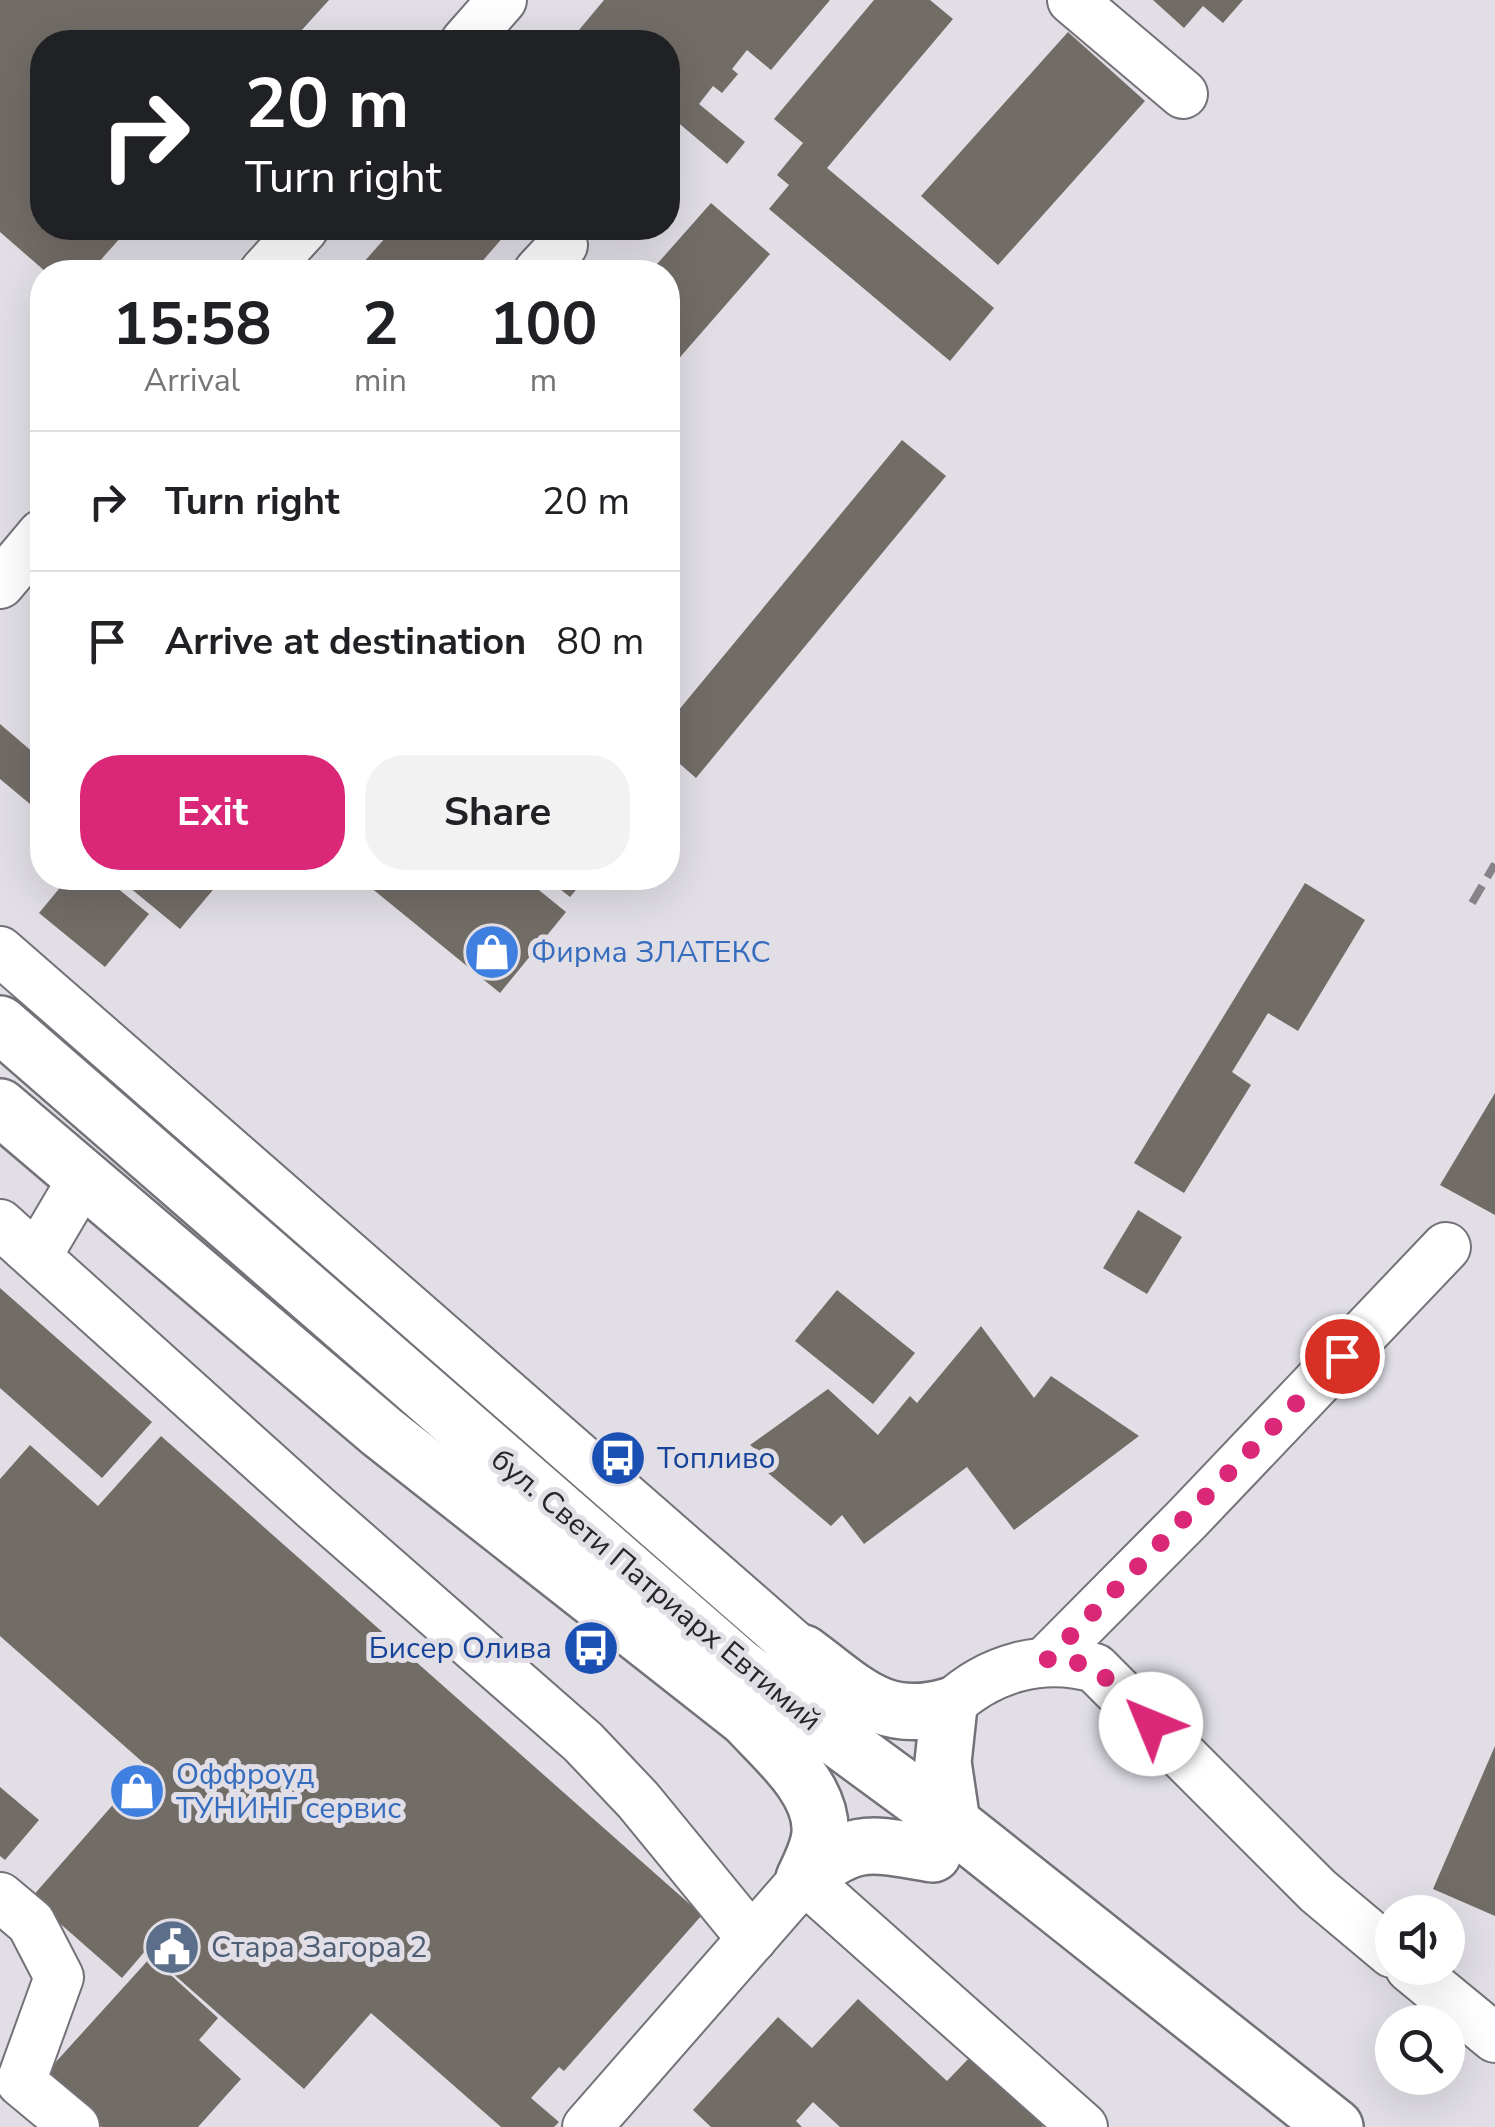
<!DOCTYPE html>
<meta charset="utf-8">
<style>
:root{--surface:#fff;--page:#f2f2f2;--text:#202124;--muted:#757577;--line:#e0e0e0;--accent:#db2777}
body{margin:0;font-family:"Nunito Sans",sans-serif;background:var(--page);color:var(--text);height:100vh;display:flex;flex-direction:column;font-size:38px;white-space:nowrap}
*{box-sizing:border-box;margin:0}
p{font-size:32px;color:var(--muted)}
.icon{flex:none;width:55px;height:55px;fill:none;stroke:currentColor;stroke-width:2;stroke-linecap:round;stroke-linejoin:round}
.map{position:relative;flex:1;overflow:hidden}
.side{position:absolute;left:30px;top:260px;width:650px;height:630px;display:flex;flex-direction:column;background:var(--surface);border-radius:40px;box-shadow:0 10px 40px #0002}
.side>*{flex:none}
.top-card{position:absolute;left:30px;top:30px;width:650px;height:210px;border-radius:40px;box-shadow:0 10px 40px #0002;background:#202124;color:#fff;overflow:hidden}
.buttons{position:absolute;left:1375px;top:1895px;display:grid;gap:20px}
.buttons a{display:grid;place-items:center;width:90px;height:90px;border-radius:50%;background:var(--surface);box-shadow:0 10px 40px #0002;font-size:50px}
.pin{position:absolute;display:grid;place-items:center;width:85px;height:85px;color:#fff;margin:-42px;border:5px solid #fff;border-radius:50%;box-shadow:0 2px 10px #0007}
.me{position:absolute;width:110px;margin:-55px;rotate:315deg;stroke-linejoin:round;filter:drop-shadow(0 0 8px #0008)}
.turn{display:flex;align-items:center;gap:35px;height:210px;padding:0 50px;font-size:45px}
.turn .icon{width:130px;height:130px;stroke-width:2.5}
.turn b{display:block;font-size:70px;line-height:85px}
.eta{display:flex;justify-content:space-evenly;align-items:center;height:170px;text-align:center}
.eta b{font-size:60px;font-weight:700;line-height:70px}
.primary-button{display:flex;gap:20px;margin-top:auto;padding:20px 50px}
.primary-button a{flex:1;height:115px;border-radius:40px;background:var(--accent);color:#fff;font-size:40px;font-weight:700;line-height:115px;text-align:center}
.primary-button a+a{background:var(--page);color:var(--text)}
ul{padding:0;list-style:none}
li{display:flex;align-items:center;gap:30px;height:140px;padding:0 50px;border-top:2px solid var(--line)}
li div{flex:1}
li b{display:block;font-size:38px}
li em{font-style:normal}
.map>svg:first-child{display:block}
.building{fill:#726c67}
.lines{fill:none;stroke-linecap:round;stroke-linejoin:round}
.minor-casing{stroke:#747178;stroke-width:52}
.major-casing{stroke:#747178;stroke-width:60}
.minor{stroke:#fff;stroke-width:48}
.major{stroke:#fff;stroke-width:55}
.rail{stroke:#868489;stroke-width:8;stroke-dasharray:20 10;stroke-linecap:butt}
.route{stroke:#db2777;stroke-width:18;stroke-dasharray:0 32.4}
.labels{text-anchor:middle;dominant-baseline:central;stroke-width:10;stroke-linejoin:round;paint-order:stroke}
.shop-label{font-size:30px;fill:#366cbe;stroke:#e1dee6;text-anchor:start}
.transit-label{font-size:30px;fill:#164399;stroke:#e1dee6;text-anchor:start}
.street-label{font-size:30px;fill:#262528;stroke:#e1dee6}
.service-label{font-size:30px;fill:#4e5e75;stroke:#e1dee6;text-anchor:start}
</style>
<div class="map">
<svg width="1495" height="2127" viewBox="0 0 1495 2127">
<rect width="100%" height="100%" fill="#e1dee6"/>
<g class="building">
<polygon points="0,0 329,0 291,42 42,42 42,228 129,228 90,272 46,272 0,232"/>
<polygon points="604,0 830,0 771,70 747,50 732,69 738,74 722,93 713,86 699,104 745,142 727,164 668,114 668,42 582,42 574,36"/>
<polygon points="874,0 930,0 953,19 827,168 994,308 950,361 769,209 789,185 777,175 803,143 774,119"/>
<polygon points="1153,0 1243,0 1223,23 1203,6 1184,28"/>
<polygon points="1068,32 1145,101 998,265 921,196"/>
<polygon points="711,203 770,254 668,371 668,272 650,272"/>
<polygon points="394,228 511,228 473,272 355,272"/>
<polygon points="902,440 946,476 696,778 680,764 668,779 668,723"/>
<polygon points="0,724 42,760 42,814 0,779"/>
<polygon points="68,878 105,878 149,914 105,967 39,913"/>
<polygon points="118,878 223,878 180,929"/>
<polygon points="359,878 524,878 566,912 500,993"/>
<polygon points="546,878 586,878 570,897"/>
<polygon points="1305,883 1365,920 1298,1031 1268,1013 1232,1072 1251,1085 1184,1193 1134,1163"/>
<polygon points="1495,1093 1495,1215 1440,1185"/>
<polygon points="1138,1210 1182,1237 1147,1294 1103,1268"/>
<polygon points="0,1288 152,1422 102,1478 0,1388"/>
<polygon points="837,1290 915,1353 873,1404 795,1341"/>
<polygon points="981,1326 1034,1398 1051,1376 1139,1436 1014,1530 967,1467 864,1544 842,1515 831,1526 768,1473 775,1464 750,1445 828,1389 878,1435 910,1396 917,1403"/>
<polygon points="161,1436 702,1915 564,2071 559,2067 531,2098 559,2122 554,2127 501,2127 371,2013 304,2089 146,1950 122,1978 31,1898 147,1766 0,1636 0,1479 30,1445 98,1506"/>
<polygon points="1495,1746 1495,1916 1433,1889"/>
<polygon points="0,1787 39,1820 5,1860 0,1856"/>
<polygon points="151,1957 218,2018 199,2040 241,2079 198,2127 102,2127 44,2075"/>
<polygon points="858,1999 947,2081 972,2055 1046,2123 1042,2127 840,2127 813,2102 796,2121 802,2127 711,2127 693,2110 778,2017 812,2048"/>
</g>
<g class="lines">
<g class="minor-casing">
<g id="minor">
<polyline points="1072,0 1183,94"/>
<polyline points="465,42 502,0"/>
<polyline points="264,272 304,228"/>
<polyline points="538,272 563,245"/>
<polyline points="0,584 42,534"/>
<polyline points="0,951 803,1653 828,1681"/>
<polyline points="0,1224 318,1510 583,1742 638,1800 752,1939"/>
<polyline points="37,1256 83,1178"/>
<polyline points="1047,1660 1188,1518 1446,1247"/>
<path d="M 949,1706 C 989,1668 1043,1653 1095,1668 L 1318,1891 L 1392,1953"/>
<polyline points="0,1897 31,1923 59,1977 21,2082 75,2127"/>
<polyline points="1410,1968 1495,2038"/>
<polyline points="587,2127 804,1879 1083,2127"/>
</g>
</g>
<g class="major-casing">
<g id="major">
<polyline points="0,1024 738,1666 952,1823 1335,2127"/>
<polyline points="0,1107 382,1432 752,1723"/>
<path d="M 803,1653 C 854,1690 882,1726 949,1706 L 943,1762 L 952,1823"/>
<path d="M 748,1720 C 775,1750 823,1789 820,1833 C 819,1849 810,1865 804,1879"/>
<path d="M 804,1879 C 854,1836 871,1844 933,1854"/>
</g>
</g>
<use href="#minor" class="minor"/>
<use href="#major" class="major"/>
<polyline class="rail" points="1472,903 1495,864"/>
</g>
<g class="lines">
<polyline class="route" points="1151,1724 1096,1668 1071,1661 1047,1660 1342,1356"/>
</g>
<defs>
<g id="shop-disc" transform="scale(2.875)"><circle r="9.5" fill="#3f7fe0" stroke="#e1dee6"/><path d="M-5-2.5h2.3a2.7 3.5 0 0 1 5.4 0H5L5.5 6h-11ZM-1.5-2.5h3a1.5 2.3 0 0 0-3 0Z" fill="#fff"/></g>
<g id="bus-disc" transform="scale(2.875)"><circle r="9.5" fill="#1a4fb4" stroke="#e1dee6"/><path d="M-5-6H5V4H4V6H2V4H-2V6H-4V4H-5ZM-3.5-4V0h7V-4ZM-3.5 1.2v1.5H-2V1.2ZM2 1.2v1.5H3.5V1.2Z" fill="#fff"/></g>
<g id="civic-disc" transform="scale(2.875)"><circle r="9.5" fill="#5c6f8a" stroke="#e1dee6"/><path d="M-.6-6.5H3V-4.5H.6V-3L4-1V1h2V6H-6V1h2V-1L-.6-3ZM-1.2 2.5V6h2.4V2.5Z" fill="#fff"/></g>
</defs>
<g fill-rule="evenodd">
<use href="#shop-disc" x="492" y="952"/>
<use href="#bus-disc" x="618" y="1458"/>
<use href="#bus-disc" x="591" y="1648"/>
<use href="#shop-disc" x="137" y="1791"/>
<use href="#civic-disc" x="172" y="1947"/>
</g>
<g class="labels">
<g class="shop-label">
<text x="531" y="952">Фирма ЗЛАТЕКС</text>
<text x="176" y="1774">Оффроуд<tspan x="176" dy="34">ТУНИНГ сервис</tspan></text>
</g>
<g class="transit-label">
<text x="657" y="1458">Топливо</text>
<text x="552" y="1648" text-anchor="end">Бисер Олива</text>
</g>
<g class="street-label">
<text transform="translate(656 1590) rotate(40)">бул. Свети Патриарх Евтимий</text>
</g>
<g class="service-label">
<text x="211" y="1947">Стара Загора 2</text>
</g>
</g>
</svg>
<div class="buttons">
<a><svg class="icon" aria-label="sound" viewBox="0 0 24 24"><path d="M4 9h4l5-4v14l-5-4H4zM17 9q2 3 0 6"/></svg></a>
<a><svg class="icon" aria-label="search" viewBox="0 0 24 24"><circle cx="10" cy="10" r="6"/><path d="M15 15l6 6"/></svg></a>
</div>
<div class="pin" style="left:1342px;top:1356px;background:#d93025"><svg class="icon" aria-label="arrive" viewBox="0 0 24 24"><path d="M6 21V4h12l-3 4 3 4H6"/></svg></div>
<svg class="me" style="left:1151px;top:1724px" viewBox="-20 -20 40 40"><circle r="19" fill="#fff"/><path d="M0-13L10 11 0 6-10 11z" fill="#db2777"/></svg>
<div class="top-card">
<div class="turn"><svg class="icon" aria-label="right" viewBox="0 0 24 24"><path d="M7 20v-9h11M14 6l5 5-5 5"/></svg><div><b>20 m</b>Turn right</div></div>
</div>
<section class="side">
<div class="eta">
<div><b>15:58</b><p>Arrival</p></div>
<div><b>2</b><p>min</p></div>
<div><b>100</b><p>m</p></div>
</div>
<ul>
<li><svg class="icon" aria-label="right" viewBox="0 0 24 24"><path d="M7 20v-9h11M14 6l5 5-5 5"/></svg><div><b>Turn right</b></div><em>20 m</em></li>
<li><svg class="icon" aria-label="arrive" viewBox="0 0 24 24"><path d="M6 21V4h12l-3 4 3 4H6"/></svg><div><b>Arrive at destination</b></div><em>80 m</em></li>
</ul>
<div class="primary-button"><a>Exit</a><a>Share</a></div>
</section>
</div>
